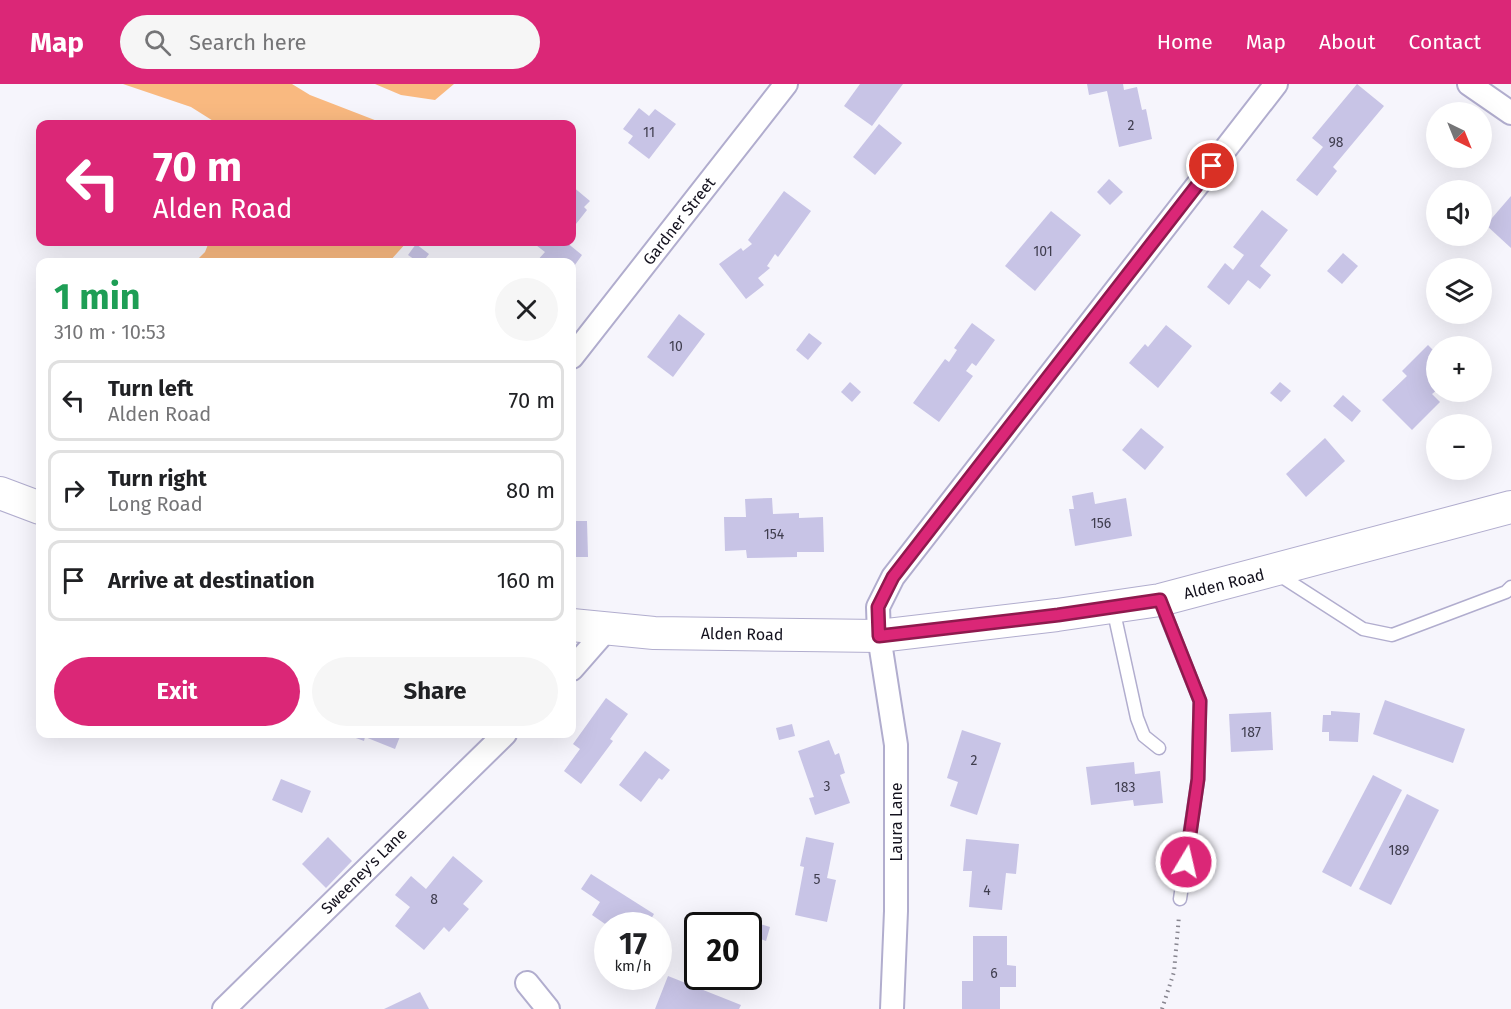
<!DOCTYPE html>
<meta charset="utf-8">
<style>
:root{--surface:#fff;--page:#f6f6f6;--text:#202124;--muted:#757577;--line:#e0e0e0;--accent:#db2777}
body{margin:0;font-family:"Fira Sans",sans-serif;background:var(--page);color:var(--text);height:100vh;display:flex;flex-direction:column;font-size:22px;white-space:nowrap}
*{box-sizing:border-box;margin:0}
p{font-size:20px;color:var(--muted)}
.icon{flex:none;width:33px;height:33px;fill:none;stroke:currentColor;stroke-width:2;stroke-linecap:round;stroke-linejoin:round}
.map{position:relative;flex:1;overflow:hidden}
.drawer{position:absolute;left:36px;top:174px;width:540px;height:480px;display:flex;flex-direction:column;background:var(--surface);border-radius:12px;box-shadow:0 6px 24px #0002}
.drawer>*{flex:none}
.guide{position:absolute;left:36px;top:36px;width:540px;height:126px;border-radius:12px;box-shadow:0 6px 24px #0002;background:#db2777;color:#fff;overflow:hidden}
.needle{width:39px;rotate:137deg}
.tools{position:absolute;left:1426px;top:18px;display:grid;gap:12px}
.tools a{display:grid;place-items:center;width:66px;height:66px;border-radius:50%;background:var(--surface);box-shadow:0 6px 24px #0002;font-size:30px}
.speed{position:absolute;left:594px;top:828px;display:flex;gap:12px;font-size:30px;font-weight:700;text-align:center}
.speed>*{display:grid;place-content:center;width:78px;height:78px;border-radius:50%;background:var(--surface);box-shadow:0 6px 24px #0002;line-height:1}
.speed small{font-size:15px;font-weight:400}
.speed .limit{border:3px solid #111;border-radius:9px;background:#fff;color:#111}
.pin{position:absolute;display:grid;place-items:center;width:51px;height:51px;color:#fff;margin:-26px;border:3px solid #fff;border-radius:50%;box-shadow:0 2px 6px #0007}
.me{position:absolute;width:66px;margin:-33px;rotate:9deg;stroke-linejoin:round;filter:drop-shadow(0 0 4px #0008)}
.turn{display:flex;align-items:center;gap:21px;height:126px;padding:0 18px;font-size:27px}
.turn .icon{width:78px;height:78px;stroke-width:2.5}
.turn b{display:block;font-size:42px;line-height:51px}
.round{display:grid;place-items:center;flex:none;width:63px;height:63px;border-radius:32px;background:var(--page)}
.headline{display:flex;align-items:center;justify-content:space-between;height:102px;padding:0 18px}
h1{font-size:36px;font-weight:700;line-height:45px;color:#1e9e55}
.primary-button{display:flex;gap:12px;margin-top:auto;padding:12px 18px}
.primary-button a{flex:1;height:69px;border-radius:36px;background:var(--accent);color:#fff;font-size:24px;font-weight:700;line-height:69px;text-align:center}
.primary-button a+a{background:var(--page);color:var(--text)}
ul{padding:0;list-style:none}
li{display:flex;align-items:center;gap:18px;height:81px;margin:0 12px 9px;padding:0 6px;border:3px solid var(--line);border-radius:12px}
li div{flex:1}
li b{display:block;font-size:22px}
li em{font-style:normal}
header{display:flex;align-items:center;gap:36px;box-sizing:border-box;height:84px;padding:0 30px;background:var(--accent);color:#fff}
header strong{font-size:28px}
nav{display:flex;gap:33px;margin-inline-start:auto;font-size:21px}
.search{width:420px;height:54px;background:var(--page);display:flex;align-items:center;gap:15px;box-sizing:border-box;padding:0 21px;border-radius:33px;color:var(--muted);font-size:22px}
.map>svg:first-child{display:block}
.green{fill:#f9b980}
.building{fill:#c8c4e6}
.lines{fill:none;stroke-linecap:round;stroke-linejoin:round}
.service-casing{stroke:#b1adce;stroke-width:15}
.minor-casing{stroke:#b1adce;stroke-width:26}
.secondary-casing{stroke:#b1adce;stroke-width:34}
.path{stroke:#87858f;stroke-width:4;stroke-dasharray:1.5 4.5;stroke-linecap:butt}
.service{stroke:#fff;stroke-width:12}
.minor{stroke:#fff;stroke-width:22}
.secondary{stroke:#fff;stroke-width:32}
.route-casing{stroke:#8e194d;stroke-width:15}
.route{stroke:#db2777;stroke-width:10}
.labels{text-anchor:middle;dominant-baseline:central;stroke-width:4.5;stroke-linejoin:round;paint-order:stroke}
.number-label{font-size:14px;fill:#403e4f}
.street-label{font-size:16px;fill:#13111d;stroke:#fff}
</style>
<header>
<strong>Map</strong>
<div class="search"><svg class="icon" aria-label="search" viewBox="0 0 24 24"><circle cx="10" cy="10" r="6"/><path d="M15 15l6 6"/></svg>Search here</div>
<nav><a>Home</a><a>Map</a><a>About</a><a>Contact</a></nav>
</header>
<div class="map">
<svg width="1511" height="925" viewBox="0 0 1511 925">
<rect width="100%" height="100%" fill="#f6f5fc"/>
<g class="green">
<polygon points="123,0 292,0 310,11 385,40 218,40 191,23"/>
<polygon points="375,0 454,0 435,16 401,11"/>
<polygon points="209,158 407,158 389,178 195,178 205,168"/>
</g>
<g class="building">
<polygon points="860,0 903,0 872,42 844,22"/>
<polygon points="1087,0 1123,0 1124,6 1137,3 1142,26 1146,25 1152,55 1119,63 1107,7 1089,11"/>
<polygon points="1357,0 1384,22 1333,83 1337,87 1317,112 1296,96 1323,63 1312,54"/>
<polygon points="639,24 649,32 655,25 676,40 649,75 628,59 633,52 623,45"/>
<polygon points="879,40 902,59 875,91 853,73"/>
<polygon points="1109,95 1123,108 1110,121 1097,108"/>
<polygon points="572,102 590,117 584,123 587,126 572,145"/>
<polygon points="784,107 811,127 778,173 775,170 767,182 770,184 758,194 764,201 746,215 719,180 741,164 743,167 752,160 748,156"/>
<polygon points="1511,112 1511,164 1486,141"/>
<polygon points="1262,126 1288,146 1260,182 1271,191 1260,205 1248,196 1229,221 1207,203 1225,179 1233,186 1244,171 1233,163"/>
<polygon points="1051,127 1081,151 1035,207 1005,182"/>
<polygon points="532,158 566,158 582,171 572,185 572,178 536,178 545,168"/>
<polygon points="416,160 429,170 423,178 418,178 408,171"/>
<polygon points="1343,169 1358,182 1342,200 1327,187"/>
<polygon points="679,230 705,250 673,293 647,273"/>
<polygon points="972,239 995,256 976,282 972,279 966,287 973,292 939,338 913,319 945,275 949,278 957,266 954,264"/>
<polygon points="1166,241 1192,262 1158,304 1129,279 1145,260 1148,263"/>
<polygon points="809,249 822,259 808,276 796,266"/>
<polygon points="1428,261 1437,270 1437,306 1432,310 1440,318 1412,346 1382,316 1407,292 1402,287"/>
<polygon points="850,298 861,308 852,318 841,308"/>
<polygon points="1280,298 1291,307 1281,318 1270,309"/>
<polygon points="1343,311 1361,327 1352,338 1333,322"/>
<polygon points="1141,344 1164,363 1145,386 1122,366"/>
<polygon points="1325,354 1345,377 1306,413 1286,390"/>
<polygon points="1093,408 1095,420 1126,414 1132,452 1075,462 1069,425 1074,425 1072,412"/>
<polygon points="772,414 773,430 799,429 799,434 823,433 824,468 797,468 797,473 747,474 746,466 725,467 724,433 746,433 745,415"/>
<polygon points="572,437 587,437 588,473 572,473"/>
<polygon points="606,614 628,630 610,655 613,657 581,700 564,687 580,665 573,660"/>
<polygon points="1385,616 1465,645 1453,679 1373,650"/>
<polygon points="1331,627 1360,629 1358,658 1329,657 1329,648 1322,648 1323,631 1331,631"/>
<polygon points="1271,628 1273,666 1231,668 1229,630"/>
<polygon points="792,640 795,652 779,656 776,644"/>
<polygon points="962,646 1001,659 977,731 950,722 958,698 947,694"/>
<polygon points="345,650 401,650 395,665 365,653 364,657"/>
<polygon points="829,656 835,671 839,669 845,689 840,691 850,719 815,731 809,714 814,713 798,667"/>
<polygon points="645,667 670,686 662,696 659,694 641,718 619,701"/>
<polygon points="1134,678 1135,690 1160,687 1163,719 1134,722 1133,716 1091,721 1086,683"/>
<polygon points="1373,691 1402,706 1351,803 1322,788"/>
<polygon points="281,695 311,707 302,729 272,716"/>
<polygon points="1407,710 1439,726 1391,821 1359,805"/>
<polygon points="328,753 352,777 326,804 302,780"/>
<polygon points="806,753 834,759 827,794 836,796 827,838 795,831 804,783 800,782"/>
<polygon points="966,755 1019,760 1016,790 1006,789 1002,826 969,823 972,787 963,787"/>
<polygon points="453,772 483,797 463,820 469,825 449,848 444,843 424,866 395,842 410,823 395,811 411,792 426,805"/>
<polygon points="591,790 654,830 647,842 608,842 592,831 600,818 581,805"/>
<polygon points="754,838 770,843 766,857 750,851"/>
<polygon points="973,852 1007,852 1007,881 1016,882 1016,903 1000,903 1000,925 962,925 962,897 973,897"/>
<polygon points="668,892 741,921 739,925 655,925"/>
<polygon points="420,908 429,925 384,925"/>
</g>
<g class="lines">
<g class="service-casing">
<g id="service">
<polyline points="1276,489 1363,545 1392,551 1506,508 1511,503"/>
<polyline points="1160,517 1200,617 1198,695 1180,815"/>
<polyline points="1113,524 1137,634 1144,652 1159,664"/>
</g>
</g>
<g class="minor-casing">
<g id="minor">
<polyline points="1469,0 1511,29"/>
<polyline points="572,273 786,0"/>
<polyline points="572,585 607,545"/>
<polyline points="527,899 548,925"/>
<polyline points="224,925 505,650"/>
<polyline points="892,925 896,827 896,661 879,552 878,523 893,493 1276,0"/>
</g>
</g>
<g class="secondary-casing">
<g id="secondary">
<polyline points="0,409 40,424"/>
<polyline points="572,541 654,549 879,552 1057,531 1160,516 1511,423"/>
</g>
</g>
<polyline class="path" points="1162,925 1174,888 1179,832"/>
<use href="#service" class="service"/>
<use href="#minor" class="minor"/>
<use href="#secondary" class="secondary"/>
</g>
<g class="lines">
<g class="route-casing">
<polyline id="route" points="1186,778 1198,695 1200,617 1160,516 1058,531 879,552 878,523 893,493 1212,82"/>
</g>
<use href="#route" class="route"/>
</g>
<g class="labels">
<g class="number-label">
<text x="1131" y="41">2</text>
<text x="649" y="48">11</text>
<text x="1336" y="58">98</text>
<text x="1043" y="167">101</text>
<text x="676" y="262">10</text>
<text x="1101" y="439">156</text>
<text x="774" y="450">154</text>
<text x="1251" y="648">187</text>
<text x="974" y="676">2</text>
<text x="827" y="702">3</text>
<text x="1125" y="703">183</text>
<text x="1399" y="766">189</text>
<text x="817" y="795">5</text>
<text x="987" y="806">4</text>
<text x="434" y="815">8</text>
<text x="994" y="889">6</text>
</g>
<g class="street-label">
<text transform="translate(679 137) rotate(-52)">Gardner Street</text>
<text transform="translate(1224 500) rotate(-14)">Alden Road</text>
<text transform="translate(742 550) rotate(1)">Alden Road</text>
<text transform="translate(896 738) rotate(-90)">Laura Lane</text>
<text transform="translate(364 787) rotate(-45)">Sweeney's Lane</text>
</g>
</g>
</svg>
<div class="tools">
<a><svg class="needle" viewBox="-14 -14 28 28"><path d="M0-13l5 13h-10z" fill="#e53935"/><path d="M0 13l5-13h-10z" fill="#757577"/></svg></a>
<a><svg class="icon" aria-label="sound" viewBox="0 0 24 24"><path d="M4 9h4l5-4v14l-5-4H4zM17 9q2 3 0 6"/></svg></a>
<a><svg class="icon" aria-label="layers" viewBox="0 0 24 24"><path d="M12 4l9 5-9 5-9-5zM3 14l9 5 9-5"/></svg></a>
<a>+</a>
<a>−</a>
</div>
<div class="speed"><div>17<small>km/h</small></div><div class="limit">20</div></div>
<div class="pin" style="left:1212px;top:82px;background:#d93025"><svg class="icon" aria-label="arrive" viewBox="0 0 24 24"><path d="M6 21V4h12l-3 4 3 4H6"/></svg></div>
<svg class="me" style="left:1186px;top:778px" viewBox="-20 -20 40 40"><circle r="17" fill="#db2777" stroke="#fff" stroke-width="3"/><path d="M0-11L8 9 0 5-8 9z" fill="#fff"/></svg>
<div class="guide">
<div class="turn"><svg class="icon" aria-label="left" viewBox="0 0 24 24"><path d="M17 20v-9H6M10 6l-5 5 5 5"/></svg><div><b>70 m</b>Alden Road</div></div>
</div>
<section class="drawer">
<div class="headline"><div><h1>1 min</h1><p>310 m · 10:53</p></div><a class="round"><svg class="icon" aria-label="close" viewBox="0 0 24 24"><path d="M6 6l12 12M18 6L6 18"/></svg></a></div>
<ul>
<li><svg class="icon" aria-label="left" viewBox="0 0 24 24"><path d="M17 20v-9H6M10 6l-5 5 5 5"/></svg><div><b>Turn left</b><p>Alden Road</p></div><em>70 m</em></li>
<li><svg class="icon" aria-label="right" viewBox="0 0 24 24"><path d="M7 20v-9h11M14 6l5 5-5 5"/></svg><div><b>Turn right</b><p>Long Road</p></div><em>80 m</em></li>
<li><svg class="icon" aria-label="arrive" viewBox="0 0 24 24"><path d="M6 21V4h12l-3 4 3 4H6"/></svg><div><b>Arrive at destination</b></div><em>160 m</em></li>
</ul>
<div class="primary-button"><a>Exit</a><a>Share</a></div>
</section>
</div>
